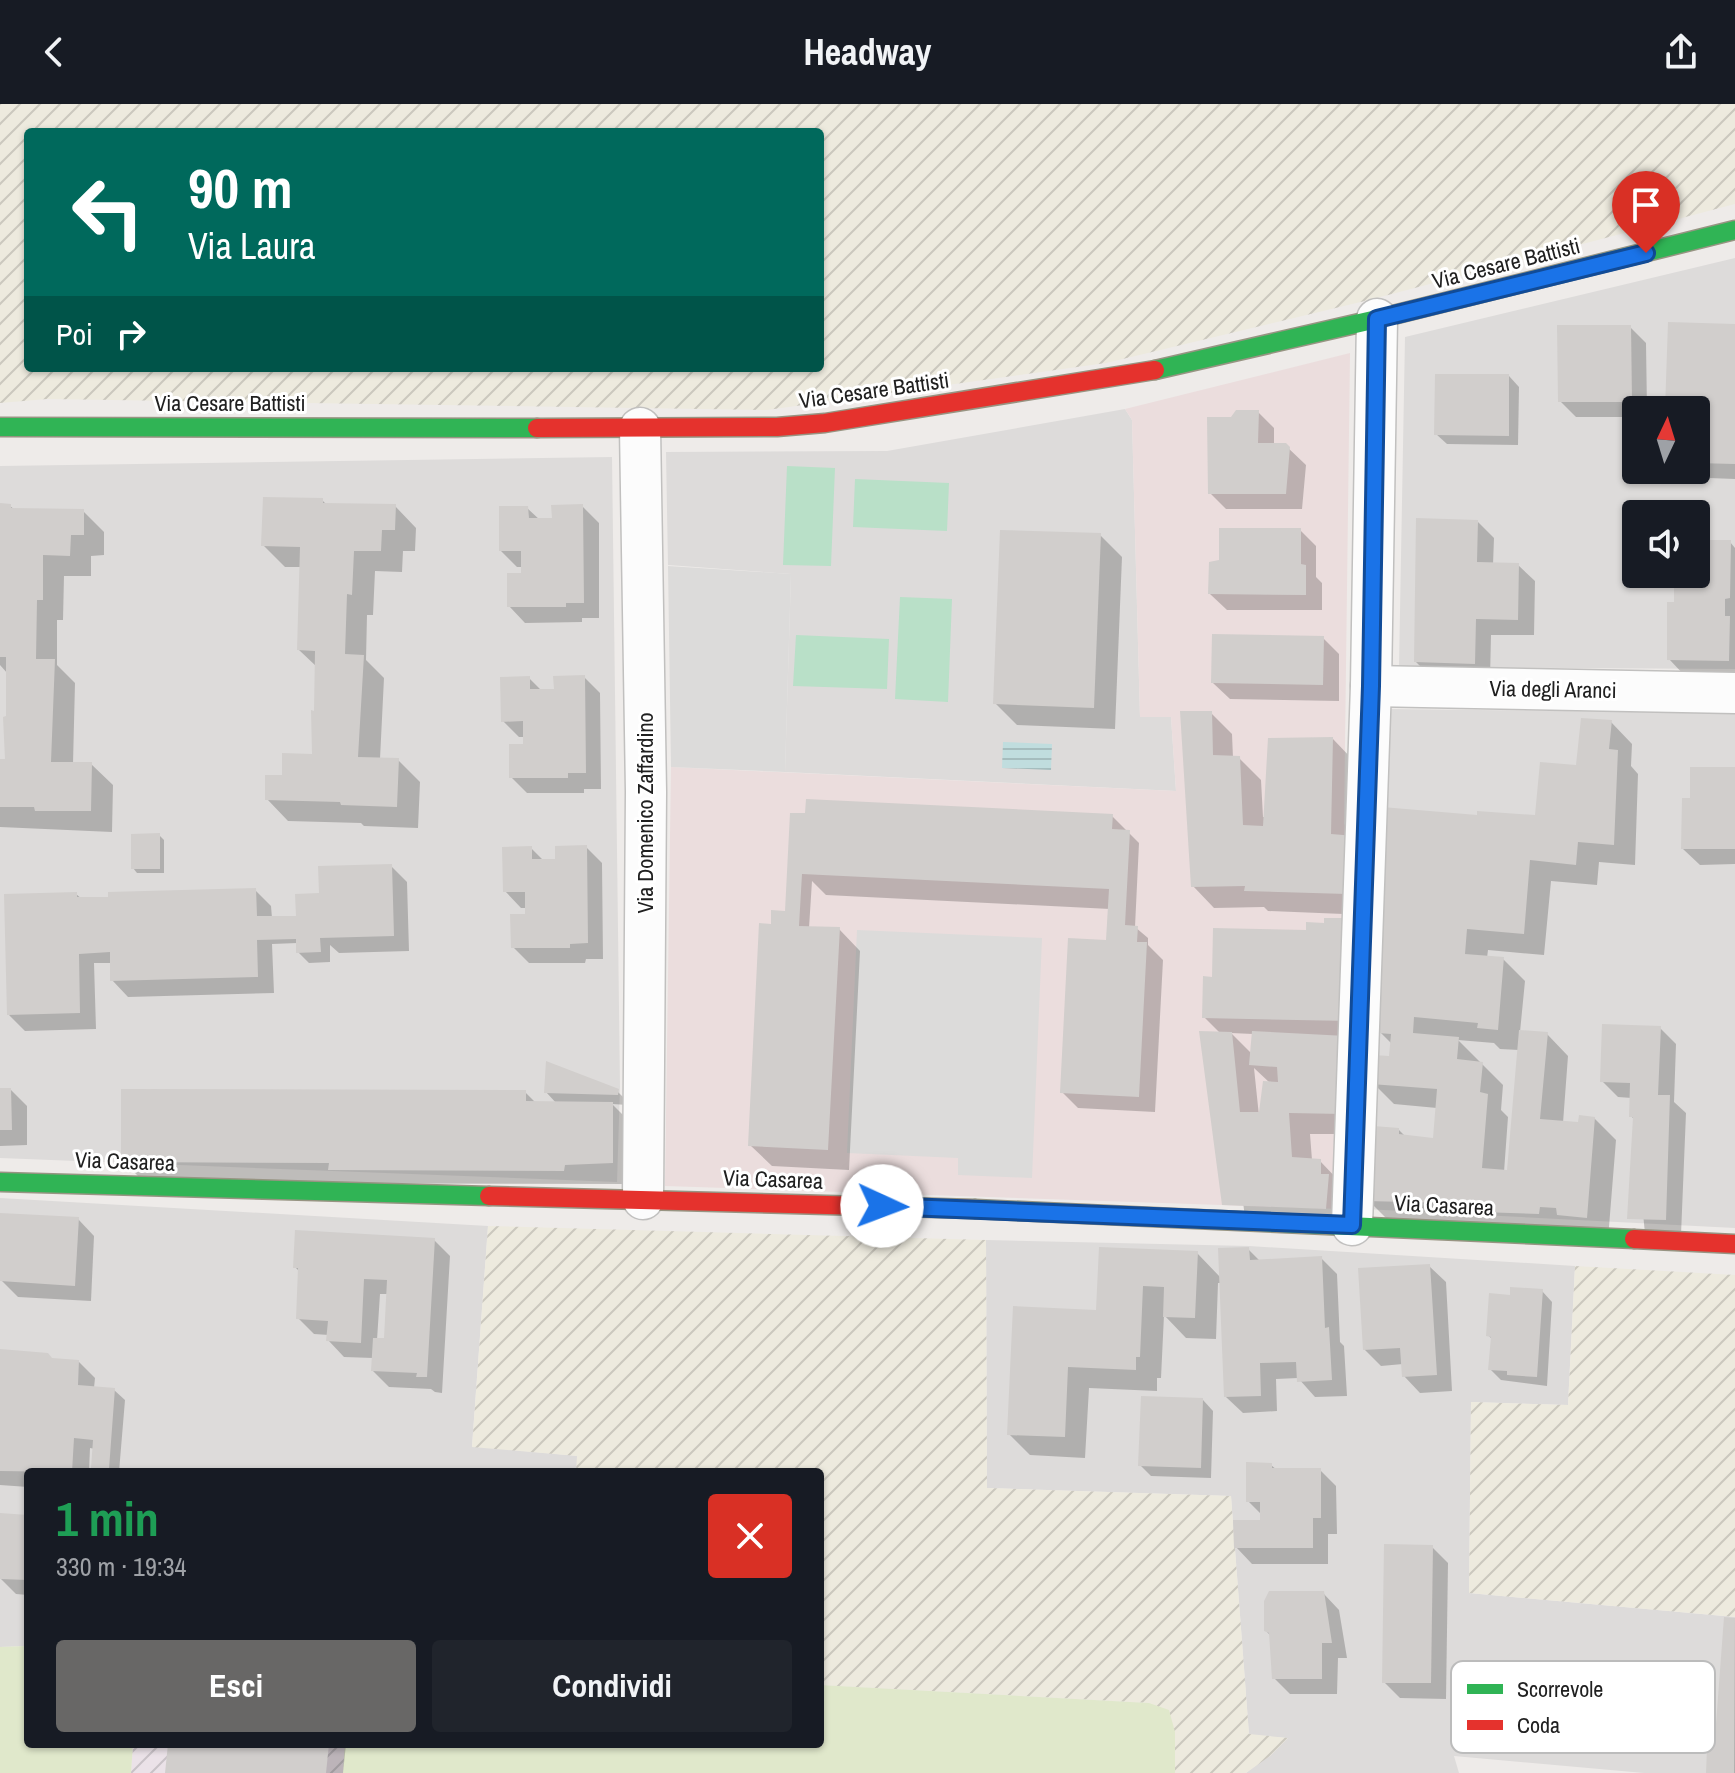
<!DOCTYPE html>
<html lang="it">
<meta charset="utf-8">
<style>
:root{--surface:#171b24;--page:#20242c;--text:#f1f3f6;--muted:#9ea1a6;--accent:#686766}
body{margin:0;font-family:"Archivo Narrow",sans-serif;background:var(--page);color:var(--text);height:100vh;display:flex;flex-direction:column;font-size:30px;white-space:nowrap}
*{box-sizing:border-box;margin:0}
p{font-size:26px;color:var(--muted)}
.icon{flex:none;width:44px;height:44px;fill:none;stroke:currentColor;stroke-width:2;stroke-linecap:round;stroke-linejoin:round}
.map{position:relative;flex:1;overflow:hidden}
.sheet{position:absolute;left:24px;top:1364px;width:800px;height:280px;display:flex;flex-direction:column;background:var(--surface);border-radius:8px;box-shadow:0 2px 6px #0004}
.sheet>*{flex:none}
.guide{position:absolute;left:24px;top:24px;width:800px;height:244px;border-radius:8px;box-shadow:0 2px 6px #0004;background:#00695c;color:#fff;overflow:hidden}
.needle{width:52px;rotate:4deg}
.fabs{position:absolute;left:1622px;top:292px;display:grid;gap:16px}
.fabs a{display:grid;place-items:center;width:88px;height:88px;border-radius:8px;background:var(--surface);box-shadow:0 2px 6px #0004;font-size:40px}
.pin{position:absolute;display:grid;place-items:center;width:68px;height:68px;color:#fff;margin:-82px -34px;border-radius:50% 50% 50% 0;rotate:-45deg;box-shadow:0 0 8px #0007}
.pin .icon{rotate:45deg}
.me{position:absolute;width:88px;margin:-44px;rotate:92deg;stroke-linejoin:round;filter:drop-shadow(0 0 6px #0008)}
.turn{display:flex;align-items:center;gap:28px;height:168px;padding:0 32px;font-size:36px}
.turn .icon{width:104px;height:104px;stroke-width:2.5}
.turn b{display:block;font-size:56px;line-height:68px}
.then{display:flex;align-items:center;height:76px;padding:0 32px;background:#0003;gap:16px;font-size:30px}
.round{display:grid;place-items:center;flex:none;width:84px;height:84px;border-radius:8px;background:var(--page)}
.head{display:flex;align-items:center;justify-content:space-between;height:136px;padding:0 32px}
h1{font-size:48px;font-weight:700;line-height:60px;color:#1e9e55}
.primary-button{display:flex;gap:16px;margin-top:auto;padding:16px 32px}
.primary-button a{flex:1;height:92px;border-radius:8px;background:var(--accent);color:#fff;font-size:32px;font-weight:700;line-height:92px;text-align:center}
.primary-button a+a{background:var(--page);color:var(--text)}
header{display:flex;justify-content:space-between;align-items:center;height:104px;padding:0 32px;background:var(--surface);font-size:36px;font-weight:700}
.map>svg:first-child{display:block}
.residential{fill:#dddbda;fill-rule:evenodd}
.commercial{fill:#ebdddd}
.industrial{fill:url(#industrial-furrows)}
.religious{fill:#dcdbda}
.farmland{fill:url(#farmland-furrows);fill-rule:evenodd}
.grass{fill:#e0e8cb}
.pitch{fill:#b9e0c8}
.water{fill:url(#water-rules)}
.shadow{fill:#0003;fill-rule:evenodd}
.building{fill:#d1cecc}
.lines{fill:none;stroke-linecap:round;stroke-linejoin:round}
.street-casing{stroke:#c1c0bf;stroke-width:43}
.fast-casing{stroke:#979482;stroke-width:21}
.jam-casing{stroke:#979482;stroke-width:21}
.street{stroke:#fcfcfc;stroke-width:40}
.fast{stroke:#30b455;stroke-width:18}
.jam{stroke:#e5322d;stroke-width:18}
.route-casing{stroke:#114b97;stroke-width:20}
.route{stroke:#1a73e8;stroke-width:14}
.labels{text-anchor:middle;dominant-baseline:central;stroke-width:6;stroke-linejoin:round;paint-order:stroke}
.street-label{font-size:22px;fill:#202020;stroke:#fff}
.key{fill:#fff;stroke:#bcbcbc;stroke-width:2}
.key-label{font-size:22px;fill:#202020}
</style>
<header><svg class="icon" aria-label="back" viewBox="0 0 24 24"><path d="M15 5l-7 7 7 7"/></svg>Headway<svg class="icon" aria-label="share" viewBox="0 0 24 24"><path d="M12 15V3M7 8l5-5 5 5M5 13v7h14v-7"/></svg></header>
<div class="map">
<svg width="1735" height="1669" viewBox="0 0 1735 1669">
<defs>
<pattern id="industrial-furrows" width="10" height="10" patternUnits="userSpaceOnUse" patternTransform="scale(2)"><rect width="10" height="10" fill="#ebe2e8"/><path d="M-1 1l2-2M0 10L10 0M9 11l2-2" fill="none" stroke="#c9c2c7"/></pattern>
<pattern id="farmland-furrows" width="10" height="10" patternUnits="userSpaceOnUse" patternTransform="scale(2)"><rect width="10" height="10" fill="#edeade"/><path d="M-1 1l2-2M0 10L10 0M9 11l2-2" fill="none" stroke="#cbc8be"/></pattern>
<pattern id="water-rules" width="6" height="5" patternUnits="userSpaceOnUse" patternTransform="scale(2)"><rect width="6" height="5" fill="#c0ddde"/><path d="M0 2.5h6" fill="none" stroke="#a5bdbe"/></pattern>
</defs>
<rect width="100%" height="100%" fill="#eeebe9"/>
<g class="residential">
<path d="M 1735,154 L 1735,565 L 1399,563 L 1405,233 ZM 1636,306 L 1696,306 L 1696,366 L 1636,366 ZM 1636,410 L 1696,410 L 1696,470 L 1636,470 Z"/>
<polygon points="1125,305 1132,316 1140,613 1171,613 1176,687 785,668 791,470 668,461 666,348 887,347"/>
<polygon points="612,353 620,983 617,1078 0,1054 0,362"/>
<polygon points="1385,605 1735,609 1735,1124 1364,1105"/>
<polygon points="0,1094 488,1122 472,1342 578,1352 576,1368 28,1368 28,1542 0,1543"/>
<polygon points="986,1136 1249,1142 1575,1162 1568,1301 1471,1298 1469,1489 1735,1513 1735,1669 1644,1669 1454,1652 1459,1669 1246,1669 1287,1634 1249,1631 1231,1392 987,1384"/>
</g>
<polygon class="commercial" points="1350,249 1344,720 1356,733 1341,1105 665,1082 671,663 1176,687 1171,613 1140,613 1132,316 1125,305"/>
<polygon class="industrial" points="133,1640 345,1640 343,1669 131,1669"/>
<g class="religious">
<polygon points="668,462 791,470 785,668 671,663"/>
<polygon points="857,826 1042,834 1032,1074 958,1071 958,1054 847,1049"/>
</g>
<g class="farmland">
<path d="M 0,0 L 1735,0 L 1735,100 L 1369,196 L 1106,259 L 767,306 L 47,295 L 0,299 ZM 28,28 L 820,28 L 820,264 L 28,264 Z"/>
<polygon points="488,1122 986,1136 987,1384 1231,1392 1249,1630 1288,1634 1270,1652 1246,1669 1175,1669 1175,1628 1149,1599 820,1581 820,1368 576,1368 577,1352 472,1343"/>
<polygon points="1575,1162 1735,1171 1735,1513 1469,1489 1471,1298 1568,1301"/>
</g>
<g class="grass">
<polygon points="28,1542 28,1640 133,1640 131,1669 0,1669 0,1543"/>
<polygon points="820,1581 1149,1599 1169,1606 1175,1628 1175,1669 343,1669 345,1640 820,1640"/>
</g>
<g class="pitch">
<polygon points="787,362 835,364 831,462 783,461"/>
<polygon points="855,375 949,379 947,427 853,423"/>
<polygon points="900,493 952,495 948,598 895,595"/>
<polygon points="796,531 889,535 887,585 793,582"/>
</g>
<polygon class="water" points="1003,638 1052,640 1051,666 1002,664"/>
<g class="shadow">
<polygon points="1735,222 1735,375 1682,373 1674,366 1696,366 1696,306 1667,306"/>
<polygon points="1630,223 1646,239 1647,306 1636,306 1636,313 1576,313 1560,297"/>
<polygon points="1509,272 1519,283 1518,341 1447,340 1436,330"/>
<polygon points="1258,308 1274,324 1274,341 1285,341 1306,361 1302,405 1226,405 1210,389 1232,315"/>
<polygon points="322,396 327,401 395,402 416,424 415,447 403,447 402,468 375,467 373,511 367,511 366,556 384,574 380,655 398,656 420,678 418,724 364,722 361,719 288,717 267,695 284,673 314,652 317,563 299,546 302,463 285,463 263,441"/>
<polygon points="0,401 10,402 15,406 83,407 104,428 104,451 91,452 91,472 64,472 63,516 57,516 57,561 75,579 73,660 91,660 113,681 112,728 0,723 0,657 7,657 8,570 0,561"/>
<polygon points="582,402 599,419 599,514 582,514 582,518 525,519 509,502 524,471 523,463 517,463 501,447 527,404 540,416 554,416"/>
<polygon points="1478,418 1494,434 1493,461 1518,461 1535,477 1534,531 1491,531 1490,575 1432,574 1416,558"/>
<polygon points="1300,426 1316,442 1316,473 1322,479 1322,506 1227,506 1210,490"/>
<polygon points="1100,431 1122,453 1115,625 1017,621 995,599"/>
<polygon points="1696,438 1730,438 1735,444 1735,572 1685,572 1669,555 1676,500 1676,485 1671,480 1671,470 1696,470"/>
<polygon points="1323,534 1339,550 1339,597 1230,595 1213,579"/>
<polygon points="584,573 600,589 601,685 584,685 584,689 527,689 511,673 525,642 525,633 519,633 503,617 529,574 542,587 556,587"/>
<polygon points="1211,609 1232,630 1233,654 1239,654 1261,676 1263,713 1266,713 1333,635 1354,657 1368,811 1268,807 1264,803 1214,804 1193,782"/>
<path d="M 1611,618 L 1632,640 L 1631,662 L 1638,670 L 1635,761 L 1599,758 L 1597,781 L 1551,777 L 1544,851 L 1488,846 L 1487,854 L 1503,855 L 1525,877 L 1520,928 L 1547,930 L 1568,952 L 1563,1019 L 1580,1020 L 1594,1014 L 1616,1036 L 1608,1135 L 1390,1118 L 1368,1096 L 1399,1026 L 1406,1033 L 1434,1036 L 1437,1004 L 1394,1000 L 1373,979 L 1391,954 L 1392,940 L 1380,928 L 1386,812 L 1380,806 L 1478,713 L 1537,714 ZM 1458,936 L 1494,939 L 1500,945 L 1519,946 L 1508,1069 L 1504,1068 L 1508,1013 L 1501,1006 L 1503,981 Z"/>
<polygon points="1735,665 1735,760 1700,761 1683,745 1692,696"/>
<polygon points="792,711 1112,712 1139,739 1135,823 1148,834 1148,841 1163,856 1155,1008 1078,1004 1062,988 1108,838 1110,805 826,791 812,777 809,824 839,825 860,847 849,1066 772,1062 750,1041 773,822 787,810"/>
<polygon points="159,731 164,736 164,769 137,769 133,764"/>
<polygon points="586,743 602,759 603,855 586,855 585,859 529,859 513,843 527,812 527,804 521,804 505,787 531,744 544,757 557,757"/>
<polygon points="391,762 407,778 409,847 339,849 330,841 330,858 309,859 298,848 298,839 272,840 274,889 128,893 112,876 112,859 94,859 96,925 25,927 9,911 76,790 82,795 255,786 271,802 272,814 297,814 321,791"/>
<path d="M 1326,821 L 1364,1030 L 1310,1030 L 1312,1056 L 1320,1057 L 1341,1079 L 1347,1125 L 1246,1121 L 1221,930 L 1204,913 L 1214,875 ZM 1231,929 L 1253,930 L 1252,950 ZM 1254,964 L 1270,979 L 1259,1012 Z"/>
<polygon points="1660,924 1676,940 1674,998 1686,1009 1681,1131 1645,1130 1634,1015 1631,1012 1632,994 1618,993 1602,977"/>
<polygon points="0,986 11,986 27,1002 27,1041 0,1042"/>
<polygon points="617,987 628,998 628,1001 612,1000 633,1021 633,1080 145,1079 123,1057 525,988 536,999 557,1000 546,988"/>
<polygon points="0,1111 78,1115 94,1132 91,1197 18,1193 2,1177"/>
<path d="M 434,1136 L 450,1152 L 442,1289 L 435,1288 L 431,1285 L 389,1283 L 373,1267 L 373,1254 L 344,1253 L 328,1236 L 329,1231 L 314,1230 L 298,1214 L 300,1168 L 295,1163 ZM 380,1190 L 389,1190 L 386,1236 L 377,1236 Z"/>
<polygon points="1248,1145 1260,1157 1321,1154 1337,1170 1340,1238 1344,1242 1347,1292 1315,1293 1298,1274 1276,1275 1277,1307 1243,1309 1226,1293 1221,1179 1218,1179 1216,1235 1186,1234 1164,1211 1161,1274 1157,1274 1157,1287 1089,1284 1085,1354 1030,1351 1009,1330 1098,1208 1197,1149 1221,1174"/>
<polygon points="1429,1162 1446,1178 1452,1287 1420,1289 1404,1272 1403,1260 1381,1262 1364,1245"/>
<polygon points="1542,1187 1552,1198 1547,1282 1501,1276 1490,1265 1493,1236 1488,1231 1511,1193"/>
<polygon points="0,1254 79,1258 95,1274 94,1284 114,1286 125,1296 119,1368 98,1368 93,1363 95,1345 90,1344 89,1368 28,1368 28,1383 0,1381"/>
<polygon points="1203,1296 1213,1307 1211,1374 1151,1372 1140,1361"/>
<polygon points="1271,1361 1277,1366 1320,1366 1336,1382 1337,1430 1328,1430 1328,1460 1252,1460 1236,1443 1262,1418 1262,1411 1248,1397"/>
<polygon points="294,1367 393,1368 394,1368 294,1368"/>
<polygon points="0,1411 28,1413 28,1491 16,1490 0,1474"/>
<polygon points="1432,1443 1448,1459 1446,1595 1400,1594 1384,1578"/>
<polygon points="1323,1489 1339,1506 1347,1554 1338,1554 1337,1590 1290,1590 1274,1574 1271,1532 1266,1527"/>
<polygon points="1726,1515 1735,1516 1735,1669 1708,1669 1718,1622"/>
<polygon points="170,1640 346,1640 343,1669 167,1669"/>
</g>
<g class="building">
<polygon points="1668,218 1735,220 1735,360 1696,359 1696,306 1665,306"/>
<polygon points="1557,221 1631,221 1632,298 1558,298"/>
<polygon points="1435,270 1509,270 1509,332 1434,331"/>
<polygon points="1236,306 1259,306 1258,339 1286,339 1290,343 1286,390 1208,390 1207,313 1231,313"/>
<polygon points="263,393 323,394 323,399 396,400 395,426 382,426 381,447 354,447 352,491 347,490 345,550 364,551 358,653 399,654 397,703 341,701 340,698 265,696 265,671 282,671 282,649 312,650 311,606 314,607 315,547 297,546 300,443 261,442"/>
<polygon points="0,399 11,400 11,404 84,405 84,431 71,431 70,452 43,451 43,496 37,496 36,555 55,555 51,658 92,658 91,707 35,707 34,703 0,703 0,655 5,655 3,613 6,612 6,553 0,553"/>
<polygon points="583,400 584,499 566,499 566,503 507,503 507,469 521,469 521,447 499,447 499,402 528,402 529,414 552,414 551,401"/>
<polygon points="1416,414 1478,416 1477,458 1519,459 1518,516 1476,515 1475,560 1414,558"/>
<polygon points="1219,424 1301,424 1301,460 1306,461 1306,491 1208,490 1209,458 1219,456"/>
<polygon points="1000,426 1101,429 1094,604 993,600"/>
<polygon points="1696,436 1731,436 1730,494 1725,495 1725,512 1730,512 1729,557 1667,556 1667,498 1674,498 1674,480 1669,481 1669,470 1696,470"/>
<polygon points="1212,530 1324,532 1323,581 1211,579"/>
<polygon points="585,571 586,669 568,669 568,674 509,674 509,640 523,640 523,617 501,618 500,573 530,572 530,585 554,585 553,572"/>
<polygon points="1180,607 1212,607 1213,651 1240,652 1243,721 1263,722 1268,634 1333,633 1331,730 1355,732 1347,790 1244,787 1245,782 1191,783"/>
<polygon points="1581,614 1612,616 1609,645 1618,646 1614,741 1578,738 1576,761 1530,756 1524,830 1467,825 1465,850 1504,853 1498,926 1477,924 1478,919 1414,913 1413,929 1459,933 1457,955 1483,958 1480,988 1488,990 1482,1064 1507,1066 1519,926 1548,928 1540,1015 1578,1018 1579,1011 1595,1013 1587,1114 1557,1111 1556,1104 1540,1103 1539,1110 1448,1107 1447,1099 1366,1097 1373,1022 1399,1024 1399,1030 1433,1034 1437,985 1371,980 1373,951 1389,952 1391,930 1378,929 1384,807 1378,806 1382,703 1477,711 1477,707 1535,711 1540,658 1576,661"/>
<polygon points="1690,663 1735,663 1735,745 1681,745 1682,694 1690,694"/>
<polygon points="806,695 1113,710 1112,725 1130,726 1125,821 1138,822 1137,838 1147,838 1139,993 1060,989 1068,834 1106,836 1109,785 802,770 799,822 840,823 828,1046 748,1042 759,819 771,820 771,806 785,807 790,709 805,709"/>
<polygon points="160,729 160,765 131,765 131,730"/>
<polygon points="587,741 588,839 570,840 570,844 511,844 510,810 525,810 525,788 503,788 502,743 532,742 532,755 555,755 555,742"/>
<polygon points="392,760 394,832 320,834 321,848 296,849 296,835 257,836 258,873 110,877 110,848 79,850 80,909 7,911 4,790 77,788 77,793 108,793 108,788 256,784 257,812 296,812 295,790 319,789 318,762"/>
<polygon points="1324,814 1353,814 1350,917 1202,914 1203,872 1212,873 1213,824 1306,826 1306,818 1324,819"/>
<polygon points="1602,920 1661,922 1658,991 1670,991 1666,1116 1627,1115 1633,1013 1629,1013 1630,979 1600,978"/>
<polygon points="1199,927 1232,928 1240,1008 1259,1008 1263,977 1278,978 1277,963 1249,961 1252,927 1346,932 1343,1010 1289,1009 1292,1053 1321,1055 1321,1070 1329,1070 1326,1105 1222,1101"/>
<polygon points="546,957 619,985 618,991 544,989"/>
<polygon points="0,984 11,984 12,1026 0,1026"/>
<polygon points="121,985 526,986 526,997 613,998 613,1059 565,1061 564,1067 328,1066 329,1059 121,1058"/>
<polygon points="0,1109 79,1113 75,1182 0,1177"/>
<polygon points="295,1126 435,1134 427,1273 416,1273 417,1269 371,1267 373,1234 384,1234 387,1176 364,1175 361,1239 326,1237 328,1217 296,1215 298,1164 293,1164"/>
<polygon points="1099,1143 1198,1147 1195,1214 1163,1213 1164,1183 1143,1182 1140,1253 1136,1253 1136,1266 1068,1263 1065,1333 1007,1331 1013,1202 1096,1206"/>
<polygon points="1249,1143 1250,1156 1322,1152 1325,1224 1329,1223 1332,1276 1297,1278 1296,1258 1260,1259 1261,1292 1224,1293 1218,1144"/>
<polygon points="1430,1160 1437,1271 1402,1273 1400,1244 1363,1246 1358,1164"/>
<polygon points="1510,1183 1543,1185 1537,1273 1507,1271 1507,1267 1488,1266 1491,1233 1486,1232 1489,1189 1510,1191"/>
<polygon points="0,1245 48,1249 52,1254 79,1256 78,1281 115,1284 109,1365 91,1364 93,1336 74,1334 72,1368 0,1367"/>
<polygon points="1141,1292 1203,1294 1201,1364 1138,1362"/>
<polygon points="1246,1358 1272,1359 1272,1364 1321,1364 1321,1414 1313,1414 1313,1444 1234,1444 1233,1416 1260,1416 1260,1398 1246,1398"/>
<rect x="292" y="1365" width="35" height="3"/>
<polygon points="0,1409 28,1411 28,1476 0,1475"/>
<polygon points="1384,1440 1433,1441 1431,1579 1382,1579"/>
<polygon points="1269,1487 1324,1487 1332,1539 1322,1539 1322,1575 1272,1575 1269,1529 1264,1527 1264,1497"/>
<polygon points="1724,1513 1735,1514 1734,1669 1706,1669 1708,1620 1716,1620"/>
<polygon points="168,1640 329,1640 326,1669 165,1669"/>
</g>
<g class="lines">
<g class="street-casing">
<g id="street">
<polyline points="640,324 646,688 643,1095"/>
<polyline points="1371,582 1735,589"/>
<polyline points="1352,1121 1371,582 1377,215"/>
</g>
</g>
<g class="fast-casing">
<g id="fast">
<polyline points="1155,266 1377,215 1735,126"/>
<polyline points="0,323 537,324"/>
<polyline points="0,1078 489,1092"/>
<polyline points="975,1105 1634,1135"/>
</g>
</g>
<g class="jam-casing">
<g id="jam">
<polyline points="537,324 777,323 825,319 1155,266"/>
<polyline points="489,1092 975,1105"/>
<polyline points="1634,1135 1735,1140"/>
</g>
</g>
<use href="#street" class="street"/>
<use href="#fast" class="fast"/>
<use href="#jam" class="jam"/>
</g>
<g class="lines">
<g class="route-casing">
<polyline id="route" points="882,1102 1352,1121 1371,582 1377,215 1646,149"/>
</g>
<use href="#route" class="route"/>
</g>
<g class="labels">
<g class="street-label">
<text transform="translate(1506 159) rotate(-14)">Via Cesare Battisti</text>
<text transform="translate(874 286) rotate(-8)">Via Cesare Battisti</text>
<text x="230" y="299">Via Cesare Battisti</text>
<text transform="translate(1553 585) rotate(1)">Via degli Aranci</text>
<text transform="translate(645 709) rotate(-90)">Via Domenico Zaffardino</text>
<text transform="translate(125 1057) rotate(2)">Via Casarea</text>
<text transform="translate(773 1075) rotate(2)">Via Casarea</text>
<text transform="translate(1444 1101) rotate(3)">Via Casarea</text>
</g>
</g>
<rect x="1451" y="1557" width="264" height="92" rx="12" class="key"/>
<rect x="1467" y="1580" width="36" height="10" fill="#30b455"/>
<rect x="1467" y="1616" width="36" height="10" fill="#e5322d"/>
<g class="key-label">
<text x="1517" y="1593">Scorrevole</text>
<text x="1517" y="1629">Coda</text>
</g>
</svg>
<div class="fabs">
<a><svg class="needle" viewBox="-14 -14 28 28"><path d="M0-13l5 13h-10z" fill="#e53935"/><path d="M0 13l5-13h-10z" fill="#9ea1a6"/></svg></a>
<a><svg class="icon" aria-label="sound" viewBox="0 0 24 24"><path d="M4 9h4l5-4v14l-5-4H4zM17 9q2 3 0 6"/></svg></a>
</div>
<div class="pin" style="left:1646px;top:149px;background:#d93025"><svg class="icon" aria-label="arrive" viewBox="0 0 24 24"><path d="M6 21V4h12l-3 4 3 4H6"/></svg></div>
<svg class="me" style="left:882px;top:1102px" viewBox="-20 -20 40 40"><circle r="19" fill="#fff"/><path d="M0-13L10 11 0 6-10 11z" fill="#1a73e8"/></svg>
<div class="guide">
<div class="turn"><svg class="icon" aria-label="left" viewBox="0 0 24 24"><path d="M17 20v-9H6M10 6l-5 5 5 5"/></svg><div><b>90 m</b>Via Laura</div></div>
<div class="then">Poi<svg class="icon" aria-label="right" viewBox="0 0 24 24"><path d="M7 20v-9h11M14 6l5 5-5 5"/></svg></div>
</div>
<section class="sheet">
<div class="head"><div><h1>1 min</h1><p>330 m · 19:34</p></div><a class="round" style="background:#d93025;color:#fff"><svg class="icon" aria-label="close" viewBox="0 0 24 24"><path d="M6 6l12 12M18 6L6 18"/></svg></a></div>
<div class="primary-button"><a>Esci</a><a>Condividi</a></div>
</section>
</div>
